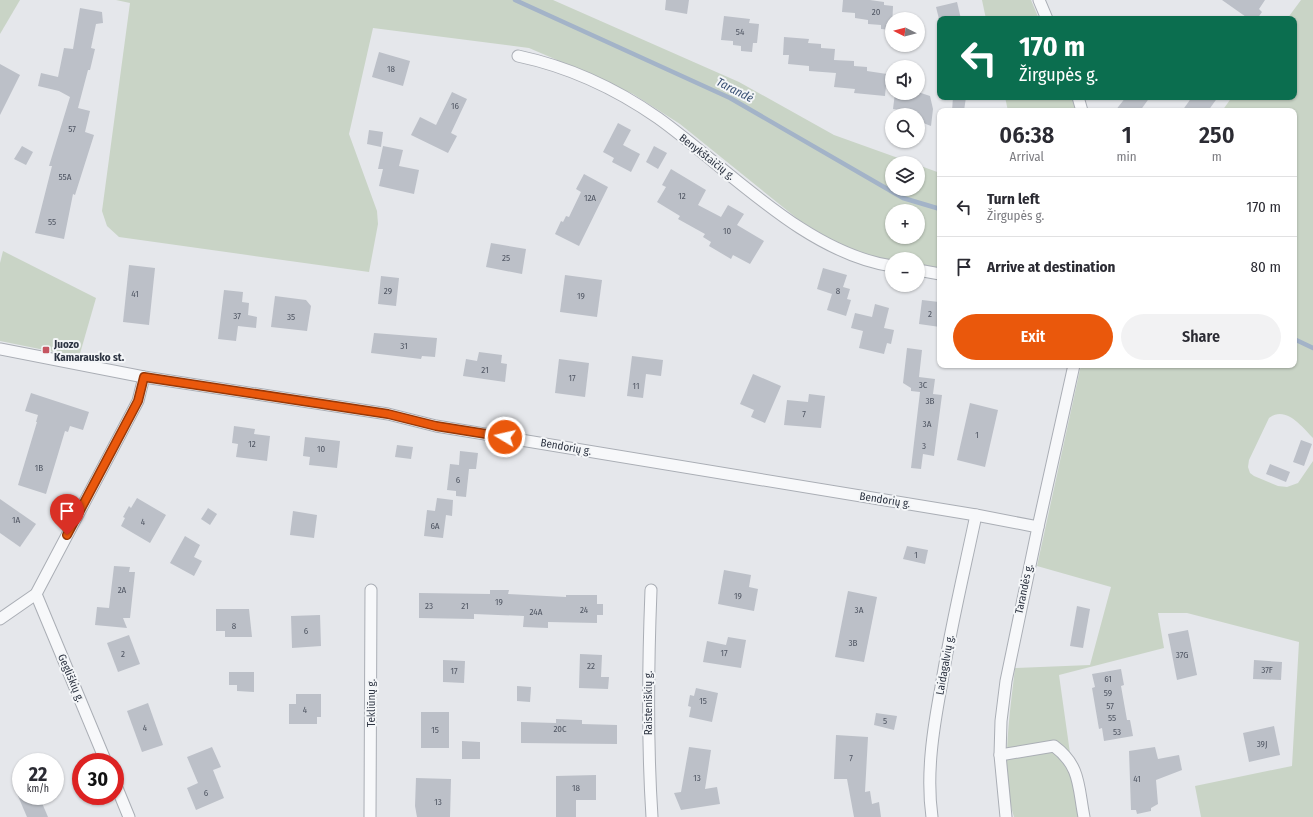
<!DOCTYPE html>
<meta charset="utf-8">
<style>
:root{--surface:#fff;--page:#f2f2f3;--text:#2b2b33;--muted:#7c7c81;--line:#e1e1e2;--accent:#ea580c}
body{margin:0;font-family:"Fira Sans Condensed",sans-serif;background:var(--page);color:var(--text);height:100vh;display:flex;flex-direction:column;font-size:15px;white-space:nowrap}
*{box-sizing:border-box;margin:0}
p{font-size:13px;color:var(--muted)}
.icon{flex:none;width:22px;height:22px;fill:none;stroke:currentColor;stroke-width:2;stroke-linecap:round;stroke-linejoin:round}
.map{position:relative;flex:1;overflow:hidden}
.sheet{position:absolute;left:937px;top:108px;width:360px;height:260px;display:flex;flex-direction:column;background:var(--surface);border-radius:8px;box-shadow:0 1px 3px #0004}
.sheet>*{flex:none}
.guide{position:absolute;left:937px;top:16px;width:360px;height:84px;border-radius:8px;box-shadow:0 1px 3px #0004;background:#0b6e4f;color:#fff;overflow:hidden}
.needle{width:26px;rotate:276deg}
.tools{position:absolute;left:885px;top:12px;display:grid;gap:8px}
.tools a{display:grid;place-items:center;width:40px;height:40px;border-radius:50%;background:var(--surface);box-shadow:0 1px 3px #0004;font-size:20px}
.speed{position:absolute;left:12px;top:753px;display:flex;gap:8px;font-size:20px;font-weight:700;text-align:center}
.speed>*{display:grid;place-content:center;width:52px;height:52px;border-radius:50%;background:var(--surface);box-shadow:0 1px 3px #0004;line-height:1}
.speed small{font-size:10px;font-weight:400}
.speed .limit{border:6px solid #d22;background:#fff;color:#111}
.pin{position:absolute;display:grid;place-items:center;width:34px;height:34px;color:#fff;margin:-41px -17px;border-radius:50% 50% 50% 0;rotate:-45deg;box-shadow:0 0 4px #0007}
.pin .icon{rotate:45deg}
.me{position:absolute;width:44px;margin:-22px;rotate:279deg;stroke-linejoin:round;filter:drop-shadow(0 0 3px #0008)}
.turn{display:flex;align-items:center;gap:14px;height:84px;padding:0 16px;font-size:18px}
.turn .icon{width:52px;height:52px;stroke-width:2.5}
.turn b{display:block;font-size:28px;line-height:34px}
.eta{display:flex;justify-content:space-evenly;align-items:center;height:68px;text-align:center}
.eta b{font-size:24px;font-weight:600;line-height:28px}
.button{display:flex;gap:8px;margin-top:auto;padding:8px 16px}
.button a{flex:1;height:46px;border-radius:24px;background:var(--accent);color:#fff;font-size:16px;font-weight:600;line-height:46px;text-align:center}
.button a+a{background:var(--page);color:var(--text)}
ul{padding:0;list-style:none}
li{display:flex;align-items:center;gap:12px;height:60px;padding:0 16px;border-top:1px solid var(--line)}
li div{flex:1}
li b{display:block;font-size:15px}
li em{font-style:normal}
.map>svg:first-child{display:block}
.green{fill:#c9d4c6;fill-rule:evenodd}
.lines{fill:none;stroke-linecap:round;stroke-linejoin:round}
.stream{stroke:#a3b3c8;stroke-width:4.5}
.building{fill:#bcc0c8}
.street-casing{stroke:#aaaeb5;stroke-width:13}
.street{stroke:#f7f8fa;stroke-width:11}
.route-casing{stroke:#983908;stroke-width:10}
.route{stroke:#ea580c;stroke-width:7}
.poi-dot{fill:#c55561;stroke:#f4f6f8;stroke-width:1.5}
.labels{text-anchor:middle;dominant-baseline:central;stroke-width:4;stroke-linejoin:round;paint-order:stroke}
.number-label{font-size:9px;fill:#515764}
.street-label{font-size:11px;fill:#2d3442;stroke:#f4f6f8}
.poi-label{font-size:11px;font-weight:bold;fill:#2d3442;stroke:#f4f6f8;text-anchor:start}
.water-label{font-size:12px;font-style:italic;fill:#3a5174;stroke:#f4f6f8}
</style>
<div class="map">
<svg width="1313" height="817" viewBox="0 0 1313 817">
<rect width="100%" height="100%" fill="#e5e7eb"/>
<g class="green">
<polygon points="0,0 20,0 0,34"/>
<path d="M 116,0 L 553,0 L 739,82 L 834,135 L 912,163 L 892,163 L 892,189 L 918,189 L 918,165 L 940,173 L 940,268 L 918,264 L 918,259 L 892,260 L 863,254 L 833,241 L 799,220 L 680,124 L 633,94 L 571,66 L 529,48 L 373,28 L 349,134 L 377,211 L 378,224 L 369,272 L 119,237 L 107,226 L 102,211 L 130,3 ZM 892,211 L 918,211 L 918,237 L 892,237 Z"/>
<polygon points="982,0 1031,0 1039,19 986,19"/>
<path d="M 1301,0 L 1313,0 L 1313,438 C 1302,427 1286,405 1269,418 L 1249,460 L 1248,467 L 1250,473 L 1254,476 L 1278,486 L 1287,487 L 1298,483 L 1313,461 L 1313,817 L 1201,817 L 1195,786 L 1292,766 L 1299,642 L 1187,613 L 1158,613 L 1164,648 L 1059,675 L 1079,817 L 1014,817 C 1000,774 1010,713 1015,668 L 1090,665 L 1111,587 L 1037,566 L 1081,365 L 1294,365 L 1294,111 L 1222,111 L 1232,97 L 1294,97 L 1294,19 L 1287,19 Z"/>
<polygon points="1005,97 1072,97 1076,111 1008,111"/>
<polygon points="3,251 96,298 79,357 0,341 0,263"/>
</g>
<g class="lines">
<g class="stream">
<polyline points="515,0 730,98 903,198 940,209"/>
<polyline points="1294,339 1313,348"/>
</g>
</g>
<g class="building">
<polygon points="666,0 689,0 687,14 665,10"/>
<polygon points="843,0 870,0 884,2 884,5 893,6 892,30 881,29 881,25 868,24 868,20 855,18 855,13 842,12"/>
<polygon points="1222,0 1265,0 1259,9 1262,12 1257,19 1249,19"/>
<polygon points="957,2 961,19 939,19 936,7"/>
<polygon points="80,8 102,12 103,23 96,24 91,48 95,49 90,70 88,70 78,108 90,111 85,132 94,135 75,195 73,194 64,239 35,233 52,166 49,166 70,97 59,91 38,86 41,73 58,77 64,48 73,49"/>
<polygon points="724,16 750,19 749,23 759,24 757,43 753,43 752,52 741,51 741,46 733,45 733,41 721,40"/>
<polygon points="784,37 809,39 808,43 821,44 821,48 835,49 834,60 854,61 854,66 867,67 867,71 887,74 885,96 854,93 855,89 834,87 836,73 809,71 809,66 788,64 789,55 783,55"/>
<polygon points="379,52 410,61 403,86 372,77"/>
<polygon points="0,64 20,75 0,115"/>
<polygon points="452,92 467,99 451,133 457,136 448,153 411,135 420,117 436,125"/>
<polygon points="895,93 921,93 930,96 933,109 931,126 918,121 918,115 915,115 914,112 893,109"/>
<polygon points="953,97 966,97 964,111 952,111"/>
<polygon points="1126,97 1150,97 1140,111 1115,111"/>
<polygon points="1192,97 1218,97 1208,111 1182,111"/>
<polygon points="618,123 631,130 623,145 640,154 631,172 612,162 614,158 603,152"/>
<polygon points="369,130 383,132 381,147 367,144"/>
<polygon points="22,146 33,152 26,165 14,159"/>
<polygon points="383,146 403,150 399,166 419,170 414,194 379,186 383,169 378,169"/>
<polygon points="654,146 667,153 658,169 646,162"/>
<polygon points="671,169 706,190 698,205 721,217 728,205 744,214 737,225 764,241 750,264 733,255 731,259 709,246 711,242 703,237 705,234 678,219 680,216 657,202 666,187 662,185"/>
<polygon points="584,174 608,187 579,246 555,234 561,221 563,222 566,216 569,217 581,192 576,189"/>
<polygon points="491,243 526,249 522,274 486,267"/>
<polygon points="129,265 155,268 149,325 123,322"/>
<polygon points="823,268 847,275 843,287 850,289 847,299 851,300 846,316 827,310 832,294 817,289"/>
<polygon points="565,275 602,280 597,317 560,312"/>
<polygon points="381,276 399,278 396,306 378,304"/>
<polygon points="224,290 243,292 242,302 249,303 248,315 257,317 256,328 238,326 236,341 218,339"/>
<polygon points="275,296 306,300 311,306 307,331 271,327"/>
<polygon points="922,300 939,302 940,327 919,324"/>
<polygon points="875,304 889,308 884,328 894,330 891,344 887,343 884,354 859,348 863,331 851,328 855,313 872,317"/>
<polygon points="374,333 437,338 435,357 422,356 421,359 371,353"/>
<polygon points="907,348 922,350 919,377 935,379 933,394 942,395 934,456 923,454 921,469 911,468 920,392 911,391 911,388 903,383"/>
<polygon points="479,352 502,355 501,363 507,364 505,382 463,376 466,359 477,361"/>
<polygon points="632,356 663,360 661,376 646,374 643,398 627,396"/>
<polygon points="559,359 589,363 585,397 555,393"/>
<polygon points="753,374 781,386 765,423 751,417 754,410 740,404"/>
<polygon points="31,393 89,412 83,430 70,426 68,432 65,431 46,494 18,485 37,422 36,422 38,415 25,411"/>
<polygon points="809,394 825,396 821,428 784,425 787,400 808,402"/>
<polygon points="970,403 998,410 985,467 957,460"/>
<polygon points="234,426 255,429 254,434 270,436 267,461 236,457 238,444 232,443"/>
<polygon points="305,437 340,441 337,468 309,465 310,457 303,456"/>
<polygon points="1301,440 1312,444 1304,466 1293,462"/>
<polygon points="397,445 413,447 411,459 395,457"/>
<polygon points="460,451 478,453 476,469 469,469 466,497 456,496 456,491 447,490 450,464 459,465"/>
<polygon points="1270,464 1290,472 1286,482 1266,474"/>
<polygon points="137,498 166,515 150,543 121,526 125,518 123,517 129,506 131,508"/>
<polygon points="437,498 453,500 452,516 446,515 443,538 424,536 427,510 435,511"/>
<polygon points="0,499 36,524 20,547 0,533"/>
<polygon points="208,508 217,514 210,525 201,519"/>
<polygon points="293,511 317,515 314,538 290,535"/>
<polygon points="185,536 200,545 194,557 202,561 194,576 170,563"/>
<polygon points="907,546 928,550 925,564 903,559"/>
<polygon points="114,566 130,567 129,572 135,572 130,618 123,618 127,628 95,625 97,607 109,608"/>
<polygon points="724,570 751,575 749,587 758,589 754,611 718,604"/>
<polygon points="490,590 509,590 508,594 566,597 566,595 597,595 597,604 603,604 603,615 597,615 597,623 548,622 548,628 523,627 524,616 474,614 474,619 419,618 419,593 490,594"/>
<polygon points="848,591 877,597 864,662 835,657"/>
<polygon points="1077,606 1090,609 1083,648 1070,646"/>
<polygon points="216,609 249,609 252,637 225,637 225,631 216,631"/>
<polygon points="320,615 321,646 292,648 291,616"/>
<polygon points="1188,630 1197,675 1177,680 1168,634"/>
<polygon points="129,635 140,664 118,672 107,643"/>
<polygon points="728,637 746,640 741,668 703,662 707,641 726,645"/>
<polygon points="580,654 602,655 601,677 609,677 608,689 579,688"/>
<polygon points="443,660 465,661 464,683 443,682"/>
<polygon points="1254,660 1282,662 1281,680 1253,679"/>
<polygon points="1121,669 1124,685 1121,686 1127,720 1130,720 1133,736 1104,741 1102,728 1099,729 1092,688 1095,687 1092,674"/>
<polygon points="229,672 254,672 254,692 237,691 237,685 229,685"/>
<polygon points="517,686 531,687 530,702 517,701"/>
<polygon points="696,688 718,693 712,722 689,717 691,707 688,706 690,695 694,696"/>
<polygon points="296,694 321,694 321,717 317,717 317,724 289,724 289,704 296,704"/>
<polygon points="148,703 163,745 142,752 127,711"/>
<rect x="421" y="712" width="28" height="36"/>
<polygon points="876,713 897,716 894,730 874,725"/>
<polygon points="556,719 582,720 582,724 617,725 617,744 521,743 521,722 556,723"/>
<polygon points="1274,726 1280,755 1249,762 1243,733"/>
<polygon points="836,735 868,737 865,792 870,791 872,804 879,802 881,817 854,817 847,779 834,779"/>
<polygon points="462,741 480,742 480,759 462,759"/>
<polygon points="212,747 221,767 213,770 224,798 196,810 187,788 198,783 187,757"/>
<polygon points="689,747 711,750 705,789 717,787 720,804 681,810 674,793 681,792"/>
<polygon points="1155,747 1158,759 1179,755 1182,770 1156,780 1158,804 1151,808 1151,811 1137,814 1136,810 1131,810 1129,751"/>
<polygon points="596,775 596,800 576,800 576,817 556,817 556,776"/>
<polygon points="416,778 451,779 450,817 417,817 415,806"/>
<polygon points="18,796 39,796 48,817 27,817"/>
</g>
<g class="lines">
<g class="street-casing">
<g id="street">
<polyline points="1039,0 1047,19"/>
<path d="M 518,56 C 570,67 615,88 658,118 C 728,168 805,253 892,266"/>
<polyline points="1078,97 1082,111"/>
<polyline points="918,270 940,274"/>
<polyline points="0,349 144,377 388,414 436,426 976,515 1038,527"/>
<path d="M 651,590 C 648,666 647,741 652,817"/>
<polyline points="36,594 106,762"/>
<polyline points="0,619 36,594 138,401 144,377"/>
<path d="M 1000,755 L 1054,746 C 1081,766 1078,787 1084,817"/>
<polyline points="115,783 129,817"/>
<polyline points="370,817 371,590"/>
<path d="M 932,817 C 926,774 933,730 941,687 C 950,630 964,572 976,515"/>
<polyline points="1006,817 1000,755 1001,721 1006,681 1038,527 1074,365"/>
</g>
</g>
<use href="#street" class="street"/>
</g>
<g class="lines">
<g class="route-casing">
<polyline id="route" points="67,535 138,401 144,377 388,414 436,426 505,437"/>
</g>
<use href="#route" class="route"/>
</g>
<rect class="poi-dot" x="42" y="346" width="8" height="8" rx="2"/>
<g class="labels">
<g class="number-label">
<text x="876" y="12">20</text>
<text x="740" y="32">54</text>
<text x="391" y="69">18</text>
<text x="455" y="106">16</text>
<text x="72" y="129">57</text>
<text x="65" y="177">55A</text>
<text x="682" y="196">12</text>
<text x="590" y="198">12A</text>
<text x="52" y="222">55</text>
<text x="727" y="231">10</text>
<text x="506" y="258">25</text>
<text x="388" y="291">29</text>
<text x="838" y="291">8</text>
<text x="135" y="294">41</text>
<text x="581" y="296">19</text>
<text x="930" y="314">2</text>
<text x="237" y="316">37</text>
<text x="291" y="317">35</text>
<text x="404" y="346">31</text>
<text x="485" y="370">21</text>
<text x="572" y="378">17</text>
<text x="923" y="385">3C</text>
<text x="636" y="386">11</text>
<text x="930" y="401">3B</text>
<text x="804" y="414">7</text>
<text x="927" y="424">3A</text>
<text x="977" y="435">1</text>
<text x="252" y="444">12</text>
<text x="924" y="446">3</text>
<text x="321" y="449">10</text>
<text x="39" y="468">1B</text>
<text x="458" y="480">6</text>
<text x="16" y="520">1A</text>
<text x="143" y="522">4</text>
<text x="435" y="526">6A</text>
<text x="916" y="555">1</text>
<text x="122" y="590">2A</text>
<text x="738" y="596">19</text>
<text x="499" y="602">19</text>
<text x="429" y="606">23</text>
<text x="465" y="606">21</text>
<text x="584" y="610">24</text>
<text x="859" y="610">3A</text>
<text x="536" y="612">24A</text>
<text x="234" y="626">8</text>
<text x="306" y="631">6</text>
<text x="853" y="643">3B</text>
<text x="724" y="653">17</text>
<text x="123" y="654">2</text>
<text x="1182" y="655">37G</text>
<text x="591" y="666">22</text>
<text x="1267" y="670">37F</text>
<text x="454" y="671">17</text>
<text x="1108" y="679">61</text>
<text x="1108" y="693">59</text>
<text x="703" y="701">15</text>
<text x="1110" y="706">57</text>
<text x="305" y="710">4</text>
<text x="1112" y="718">55</text>
<text x="885" y="721">5</text>
<text x="145" y="728">4</text>
<text x="560" y="729">20C</text>
<text x="435" y="730">15</text>
<text x="1117" y="732">53</text>
<text x="1262" y="744">39J</text>
<text x="851" y="758">7</text>
<text x="697" y="778">13</text>
<text x="1137" y="779">41</text>
<text x="576" y="788">18</text>
<text x="206" y="793">6</text>
<text x="438" y="802">13</text>
</g>
<g class="street-label">
<text transform="translate(707 157) rotate(38)">Benykštaičių g.</text>
<text transform="translate(566 447) rotate(10)">Bendorių g.</text>
<text transform="translate(885 500) rotate(9)">Bendorių g.</text>
<text transform="translate(1024 589) rotate(-78)">Tarandės g.</text>
<text transform="translate(945 665) rotate(-80)">Laidagalvių g.</text>
<text transform="translate(71 678) rotate(67)">Gegliškių g.</text>
<text transform="translate(371 703) rotate(-90)">Tekliūnų g.</text>
<text transform="translate(648 703) rotate(-90)">Raisteniškių g.</text>
</g>
<g class="poi-label">
<text x="54" y="344">Juozo<tspan x="54" dy="13">Kamarausko st.</tspan></text>
</g>
<g class="water-label">
<text transform="translate(735 90) rotate(27)">Tarandė</text>
</g>
</g>
</svg>
<div class="tools">
<a><svg class="needle" viewBox="-14 -14 28 28"><path d="M0-13l5 13h-10z" fill="#e53935"/><path d="M0 13l5-13h-10z" fill="#7c7c81"/></svg></a>
<a><svg class="icon" aria-label="sound" viewBox="0 0 24 24"><path d="M4 9h4l5-4v14l-5-4H4zM17 9q2 3 0 6"/></svg></a>
<a><svg class="icon" aria-label="search" viewBox="0 0 24 24"><circle cx="10" cy="10" r="6"/><path d="M15 15l6 6"/></svg></a>
<a><svg class="icon" aria-label="layers" viewBox="0 0 24 24"><path d="M12 4l9 5-9 5-9-5zM3 14l9 5 9-5"/></svg></a>
<a>+</a>
<a>−</a>
</div>
<div class="speed"><div>22<small>km/h</small></div><div class="limit">30</div></div>
<div class="pin" style="left:67px;top:535px;background:#d93025"><svg class="icon" aria-label="arrive" viewBox="0 0 24 24"><path d="M6 21V4h12l-3 4 3 4H6"/></svg></div>
<svg class="me" style="left:505px;top:437px" viewBox="-20 -20 40 40"><circle r="17" fill="#ea580c" stroke="#fff" stroke-width="3"/><path d="M0-11L8 9 0 5-8 9z" fill="#fff"/></svg>
<div class="guide">
<div class="turn"><svg class="icon" aria-label="left" viewBox="0 0 24 24"><path d="M17 20v-9H6M10 6l-5 5 5 5"/></svg><div><b>170 m</b>Žirgupės g.</div></div>
</div>
<section class="sheet">
<div class="eta">
<div><b>06:38</b><p>Arrival</p></div>
<div><b>1</b><p>min</p></div>
<div><b>250</b><p>m</p></div>
</div>
<ul>
<li><svg class="icon" aria-label="left" viewBox="0 0 24 24"><path d="M17 20v-9H6M10 6l-5 5 5 5"/></svg><div><b>Turn left</b><p>Žirgupės g.</p></div><em>170 m</em></li>
<li><svg class="icon" aria-label="arrive" viewBox="0 0 24 24"><path d="M6 21V4h12l-3 4 3 4H6"/></svg><div><b>Arrive at destination</b></div><em>80 m</em></li>
</ul>
<div class="button"><a>Exit</a><a>Share</a></div>
</section>
</div>
